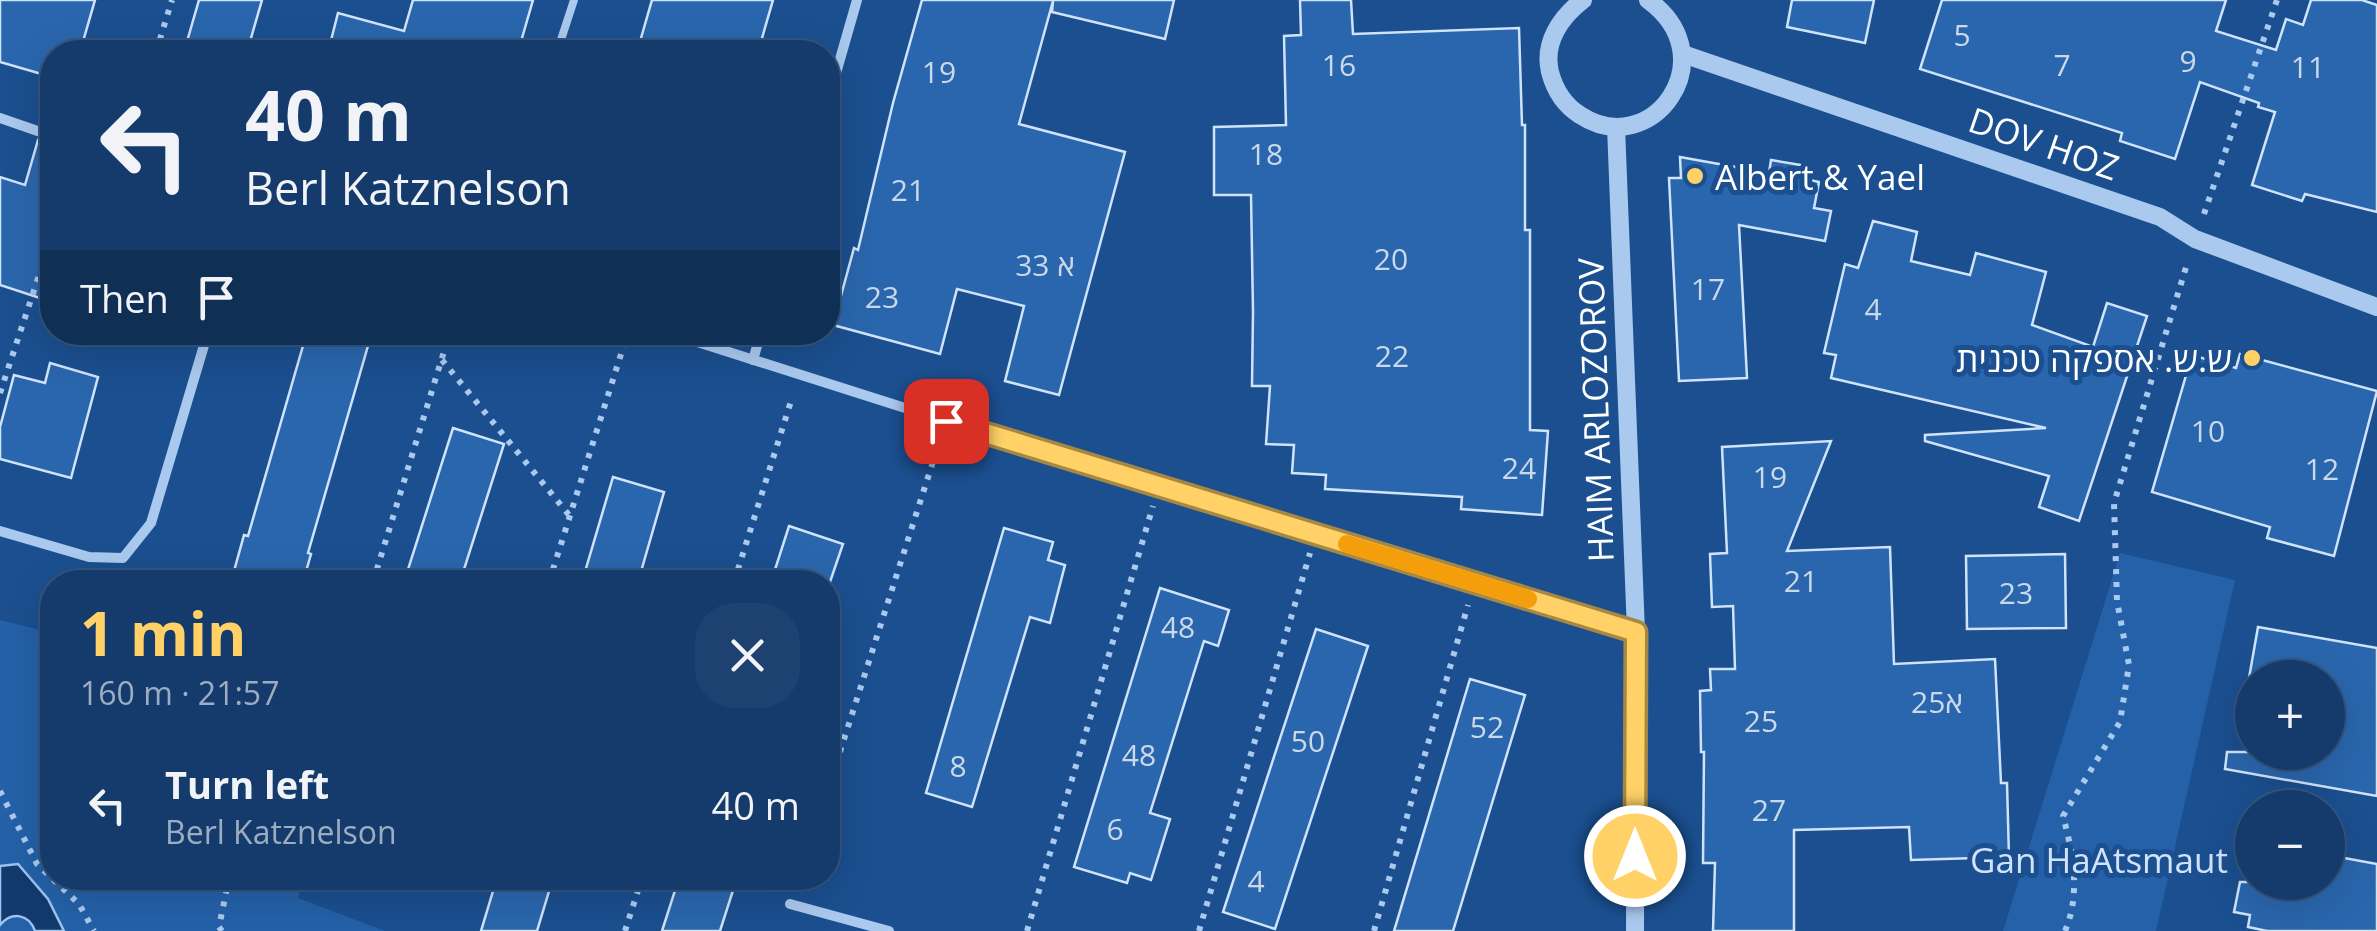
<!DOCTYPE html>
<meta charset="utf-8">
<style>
:root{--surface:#143b6b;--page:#1d4271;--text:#f1f3f6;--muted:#9dadc1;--line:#33557e;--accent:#ffd166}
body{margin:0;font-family:"Open Sans","Noto Sans Hebrew",sans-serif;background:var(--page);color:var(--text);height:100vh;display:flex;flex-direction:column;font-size:38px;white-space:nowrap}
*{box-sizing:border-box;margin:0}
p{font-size:32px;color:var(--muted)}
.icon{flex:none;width:55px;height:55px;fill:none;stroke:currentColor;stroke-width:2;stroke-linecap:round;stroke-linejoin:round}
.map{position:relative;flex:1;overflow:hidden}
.sheet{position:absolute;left:40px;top:570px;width:800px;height:320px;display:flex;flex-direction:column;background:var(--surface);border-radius:40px;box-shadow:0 10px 40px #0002,0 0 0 2px var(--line)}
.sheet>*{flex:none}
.hud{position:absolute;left:40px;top:40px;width:800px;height:305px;border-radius:40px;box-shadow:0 10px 40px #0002,0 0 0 2px var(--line);background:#143b6b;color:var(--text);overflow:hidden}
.controls{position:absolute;left:2235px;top:660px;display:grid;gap:20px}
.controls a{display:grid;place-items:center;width:110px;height:110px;border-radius:50%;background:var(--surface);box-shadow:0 10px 40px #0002,0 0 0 2px var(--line);font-size:50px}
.pin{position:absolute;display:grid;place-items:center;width:85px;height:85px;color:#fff;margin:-42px;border-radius:20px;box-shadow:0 5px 15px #0006}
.me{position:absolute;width:110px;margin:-55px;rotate:0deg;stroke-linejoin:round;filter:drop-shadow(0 0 8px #0008)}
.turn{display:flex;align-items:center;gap:35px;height:210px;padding:0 40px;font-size:45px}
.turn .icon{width:130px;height:130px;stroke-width:2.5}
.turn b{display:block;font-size:70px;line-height:85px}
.then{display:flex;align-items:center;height:95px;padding:0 40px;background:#0003;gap:20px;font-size:38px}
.round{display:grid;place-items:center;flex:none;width:105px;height:105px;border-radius:40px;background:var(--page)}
.summary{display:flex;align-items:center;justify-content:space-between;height:170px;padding:0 40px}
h1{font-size:60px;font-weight:700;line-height:75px;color:var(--accent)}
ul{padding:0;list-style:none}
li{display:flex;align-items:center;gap:30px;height:130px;padding:0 40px}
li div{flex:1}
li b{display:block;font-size:38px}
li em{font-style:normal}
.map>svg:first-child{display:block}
.green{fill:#2461a8}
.water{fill:#123a6d;stroke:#9cc4f0;stroke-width:2.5}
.building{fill:#2a66ad;stroke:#cfe3fa;stroke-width:2.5}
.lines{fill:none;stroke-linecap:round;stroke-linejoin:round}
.path{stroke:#a9c9ee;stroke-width:6;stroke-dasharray:5 8;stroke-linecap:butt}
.service{stroke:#a9c9ee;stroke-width:8}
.minor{stroke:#a9c9ee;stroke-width:10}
.tertiary{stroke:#a9c9ee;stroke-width:18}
.route-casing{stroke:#a68842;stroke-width:25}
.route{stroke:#ffd166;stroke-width:18}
.slow{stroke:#f59e0b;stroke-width:18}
.poi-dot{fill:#ffd166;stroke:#1b4f8f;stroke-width:4}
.labels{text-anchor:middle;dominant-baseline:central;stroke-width:10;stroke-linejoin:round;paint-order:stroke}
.number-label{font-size:30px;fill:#cad9ea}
.street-label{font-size:35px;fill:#fff;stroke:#1b4f8f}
.poi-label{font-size:35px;fill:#fff;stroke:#1b4f8f;text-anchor:start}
.park-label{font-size:35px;fill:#cfe3fa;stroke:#1b4f8f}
</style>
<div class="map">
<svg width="2377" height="931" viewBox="0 0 2377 931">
<rect width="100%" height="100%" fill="#1b4f8f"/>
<g class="green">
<polygon points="2120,553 2235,580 2156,931 2003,931"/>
<polygon points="0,620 52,633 52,878 303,878 298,898 385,931 0,931"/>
</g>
<path class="water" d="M 18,864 L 48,899 L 64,931 L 35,931 C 29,914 12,911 0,925 L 0,866 Z"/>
<g class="building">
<polygon points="0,0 95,0 80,52 52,52 52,77 0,62"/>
<polygon points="199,0 262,0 247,52 184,52"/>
<polygon points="413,0 533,0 518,52 328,52 338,13 404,31"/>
<polygon points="652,0 773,0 758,52 637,52"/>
<polygon points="922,0 1174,0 1165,39 1052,12 1053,1 1019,124 1125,152 1059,395 1005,381 1024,306 957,289 940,354 833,325 854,248 858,250 893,103"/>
<polygon points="1300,0 1351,0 1353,34 1519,28 1522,125 1525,125 1525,230 1530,230 1530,430 1548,431 1542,515 1461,509 1462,497 1325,489 1326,475 1292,473 1294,445 1266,444 1270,386 1252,386 1253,312 1251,195 1214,195 1214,127 1286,125 1284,36 1301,35"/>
<polygon points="1792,0 1874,0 1865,43 1787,27"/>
<polygon points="1942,0 2226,0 2216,31 2276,50 2286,19 2303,25 2311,0 2362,0 2377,5 2377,212 2305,194 2302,201 2252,185 2275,112 2258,107 2259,103 2200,82 2175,159 2120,141 2122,133 1920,69"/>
<polygon points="38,140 52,145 52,302 0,285 0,177 25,185"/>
<polygon points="1680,157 1769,173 1771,160 1807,166 1805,179 1819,182 1814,208 1831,211 1825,241 1739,225 1747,378 1679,381 1669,178 1681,178"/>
<polygon points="1873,221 1917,232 1911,261 1970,275 1976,253 2046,272 2032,325 2093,347 2107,303 2147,316 2079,521 2039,507 2049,476 1925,441 1925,435 2046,428 1831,378 1836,355 1824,353 1845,264 1858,268"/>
<polygon points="307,332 372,332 308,553 311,554 303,582 231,582 244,535 248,536"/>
<polygon points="2240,354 2377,391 2334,556 2267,538 2270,527 2152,492 2192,355 2236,368"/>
<polygon points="50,363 98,377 71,478 0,459 0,427 14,375 45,383"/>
<polygon points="453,428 504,444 460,582 404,582"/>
<polygon points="1831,441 1787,551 1890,547 1894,664 1995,659 2001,783 2007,783 2009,857 1911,860 1909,827 1794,830 1794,931 1713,931 1715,863 1703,863 1704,752 1701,752 1700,691 1711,690 1710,669 1735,669 1733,606 1712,607 1710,554 1727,553 1722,447"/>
<polygon points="613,477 664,492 638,582 582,582"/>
<polygon points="789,526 843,544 830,582 771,582"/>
<polygon points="1004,528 1053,542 1048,560 1065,565 1050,623 1030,617 972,807 926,793"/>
<polygon points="2065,554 2066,628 1967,629 1966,556"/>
<polygon points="1160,588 1229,610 1218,646 1204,641 1150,813 1170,819 1151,880 1130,873 1127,883 1074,867"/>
<polygon points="2258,627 2377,648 2377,796 2225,769 2227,752 2328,752 2328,678 2249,678"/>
<polygon points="1316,629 1368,646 1275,929 1223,912"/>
<polygon points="1470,679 1525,695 1453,931 1394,931"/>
<polygon points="2328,855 2377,864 2377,931 2267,931 2248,927 2250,915 2234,912 2240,882 2328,882"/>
<polygon points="497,878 553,878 537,931 481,931"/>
<polygon points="679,878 737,878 720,931 662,931"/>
</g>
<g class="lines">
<g class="path">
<polyline points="156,52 172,0"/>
<polyline points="2204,214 2277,0"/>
<polyline points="442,360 569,515"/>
<polyline points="0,393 52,236"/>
<polyline points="373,582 450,332"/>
<polyline points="549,582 628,332"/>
<polyline points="734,582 792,398"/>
<polyline points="828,789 939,443"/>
<polyline points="0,791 37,864 79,904 94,931"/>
<polyline points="222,931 219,927 229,878"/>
<polyline points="625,931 642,878"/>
<polyline points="1027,931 1153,506"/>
<polyline points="1199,931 1310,553"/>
<polyline points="1374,931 1468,605"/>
<path d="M 2065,931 C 2081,894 2073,853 2063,816 L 2120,722 L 2129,665 L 2117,601 L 2114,503 L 2187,264"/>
</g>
<polyline class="service" points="557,52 574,0"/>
<g class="minor">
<polyline points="828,101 857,0"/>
<polyline points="0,118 52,136"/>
<polyline points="666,332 946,421 1636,632"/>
<polyline points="753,360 761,332"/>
<polyline points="0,531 89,557 123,558 151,523 208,332"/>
<polyline points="790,904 889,931"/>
</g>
<g class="tertiary">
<path d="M 1583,0 C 1561,17 1543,42 1550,72 C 1555,91 1564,105 1580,115 C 1651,162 1728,58 1648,0"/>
<polyline points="1683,54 2160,217 2195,239 2377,307"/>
<polyline points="1616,127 1636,632 1635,931"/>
</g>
</g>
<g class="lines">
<g class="route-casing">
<polyline id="route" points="946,421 1636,632 1635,856"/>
</g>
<use href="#route" class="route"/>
<polyline class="slow" points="1347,544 1528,599"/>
</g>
<g class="poi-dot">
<circle cx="1695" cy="176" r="10"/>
<circle cx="2252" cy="358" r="10"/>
</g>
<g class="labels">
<g class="number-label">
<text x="1962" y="34">5</text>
<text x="2188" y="60">9</text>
<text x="1339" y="64">16</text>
<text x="2062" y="64">7</text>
<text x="2308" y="66">11</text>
<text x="939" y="71">19</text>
<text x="1266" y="153">18</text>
<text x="908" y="189">21</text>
<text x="1391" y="258">20</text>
<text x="1045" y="264">33 א</text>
<text x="1708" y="288">17</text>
<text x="882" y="296">23</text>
<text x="1873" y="308">4</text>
<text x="1392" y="355">22</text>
<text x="2208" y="430">10</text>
<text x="1519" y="467">24</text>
<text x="2322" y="468">12</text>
<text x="1770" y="476">19</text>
<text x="1801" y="580">21</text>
<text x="2016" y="592">23</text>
<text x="1178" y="626">48</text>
<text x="1937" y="701">25א</text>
<text x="1761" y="720">25</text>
<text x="1487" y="726">52</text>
<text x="1308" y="740">50</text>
<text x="1139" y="754">48</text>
<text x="958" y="765">8</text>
<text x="1769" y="809">27</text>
<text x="1115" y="828">6</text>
<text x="1256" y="880">4</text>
</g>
<g class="street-label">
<text transform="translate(2044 143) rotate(19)">DOV HOZ</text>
<text transform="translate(1595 410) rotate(-92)">HAIM ARLOZOROV</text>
</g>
<g class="poi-label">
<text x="1715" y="176">Albert &amp; Yael</text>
<text x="2232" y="358" text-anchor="end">ש.ש. אספקה טכנית</text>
</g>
<g class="park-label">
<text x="2099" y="859">Gan HaAtsmaut</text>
</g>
</g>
</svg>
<div class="controls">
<a>+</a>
<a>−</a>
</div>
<div class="pin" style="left:946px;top:421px;background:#d93025"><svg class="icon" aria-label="arrive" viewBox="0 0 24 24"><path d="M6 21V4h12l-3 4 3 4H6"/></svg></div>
<svg class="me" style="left:1635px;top:856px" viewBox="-20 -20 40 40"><circle r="17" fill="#ffd166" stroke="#fff" stroke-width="3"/><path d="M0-11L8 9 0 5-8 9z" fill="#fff"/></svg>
<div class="hud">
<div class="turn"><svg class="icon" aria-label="left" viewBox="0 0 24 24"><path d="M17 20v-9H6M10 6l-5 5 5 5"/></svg><div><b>40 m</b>Berl Katznelson</div></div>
<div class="then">Then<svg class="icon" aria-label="arrive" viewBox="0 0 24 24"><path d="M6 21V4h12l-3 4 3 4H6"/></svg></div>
</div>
<section class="sheet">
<div class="summary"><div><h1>1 min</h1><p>160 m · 21:57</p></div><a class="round"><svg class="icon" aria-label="close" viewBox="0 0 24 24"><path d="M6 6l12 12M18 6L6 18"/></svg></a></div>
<ul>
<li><svg class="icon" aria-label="left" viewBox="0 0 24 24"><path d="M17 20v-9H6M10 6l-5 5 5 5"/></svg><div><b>Turn left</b><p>Berl Katznelson</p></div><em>40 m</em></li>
</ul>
</section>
</div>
